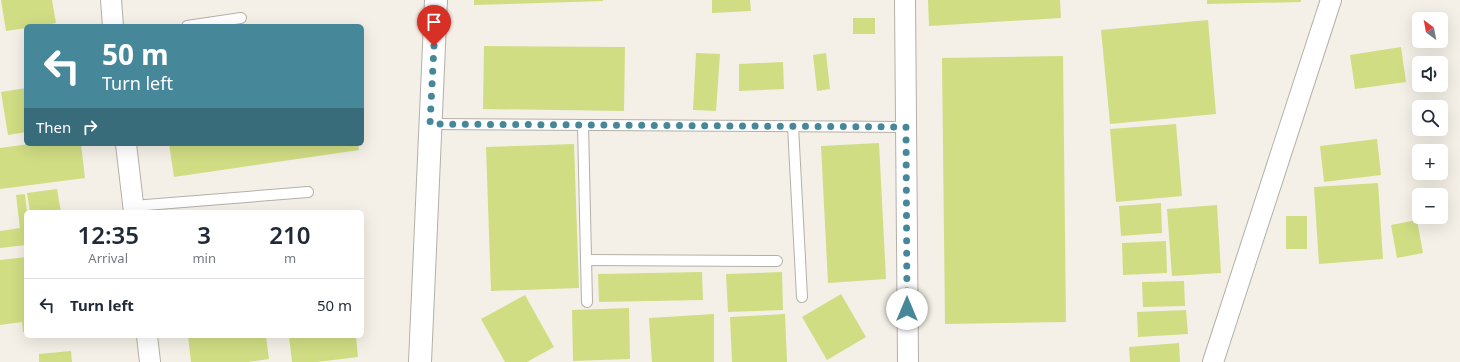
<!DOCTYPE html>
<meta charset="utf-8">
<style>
:root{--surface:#fff;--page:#f6f6f7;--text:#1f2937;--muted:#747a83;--line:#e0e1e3}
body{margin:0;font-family:"Noto Sans",sans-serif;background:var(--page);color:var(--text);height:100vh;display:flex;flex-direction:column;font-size:15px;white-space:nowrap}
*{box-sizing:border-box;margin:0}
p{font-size:13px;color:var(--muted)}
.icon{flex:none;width:22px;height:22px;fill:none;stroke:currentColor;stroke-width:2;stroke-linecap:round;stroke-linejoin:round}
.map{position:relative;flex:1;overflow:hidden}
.panel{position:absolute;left:24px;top:210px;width:340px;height:128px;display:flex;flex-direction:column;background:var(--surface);border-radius:6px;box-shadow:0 4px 16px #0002}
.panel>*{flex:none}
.hud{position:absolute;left:24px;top:24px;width:340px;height:122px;border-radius:6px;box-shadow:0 4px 16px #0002;background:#468899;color:#fff;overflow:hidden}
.needle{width:26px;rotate:328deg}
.controls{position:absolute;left:1412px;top:12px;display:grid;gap:8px}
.controls a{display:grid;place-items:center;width:36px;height:36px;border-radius:6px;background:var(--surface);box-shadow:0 4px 16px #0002;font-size:20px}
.pin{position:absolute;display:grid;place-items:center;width:34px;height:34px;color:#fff;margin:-41px -17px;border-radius:50% 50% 50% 0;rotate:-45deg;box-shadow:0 0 4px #0007}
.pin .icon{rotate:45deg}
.me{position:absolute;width:44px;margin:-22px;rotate:0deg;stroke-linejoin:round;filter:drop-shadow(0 0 3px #0008)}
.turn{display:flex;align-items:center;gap:14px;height:84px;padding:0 12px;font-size:18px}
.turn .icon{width:52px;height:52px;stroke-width:2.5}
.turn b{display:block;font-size:28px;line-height:34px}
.then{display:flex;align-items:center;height:38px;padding:0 12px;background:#0003;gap:8px;font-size:15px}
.eta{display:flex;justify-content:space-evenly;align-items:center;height:68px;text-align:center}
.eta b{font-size:24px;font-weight:600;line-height:28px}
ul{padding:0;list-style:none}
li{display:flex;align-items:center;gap:12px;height:52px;padding:0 12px;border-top:1px solid var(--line)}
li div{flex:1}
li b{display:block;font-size:15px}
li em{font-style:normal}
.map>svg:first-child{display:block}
.building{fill:#d0dd83}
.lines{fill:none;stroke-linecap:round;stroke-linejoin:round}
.service-casing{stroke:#b3b0a7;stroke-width:12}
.minor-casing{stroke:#b3b0a7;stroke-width:22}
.tertiary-casing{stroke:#b3b0a7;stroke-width:24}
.service{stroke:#fff;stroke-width:10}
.minor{stroke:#fff;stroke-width:20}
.tertiary{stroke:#fff;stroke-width:22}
.route{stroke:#468899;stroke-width:7;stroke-dasharray:0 12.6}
</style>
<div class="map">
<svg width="1460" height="362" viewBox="0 0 1460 362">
<rect width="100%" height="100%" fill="#f4f0e7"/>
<g class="building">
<polygon points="1,0 52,0 56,23 39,26 26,26 26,28 6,31"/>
<polygon points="474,0 603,0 603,1 474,5"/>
<polygon points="712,0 750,0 751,11 712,13"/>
<polygon points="928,0 1060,0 1061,18 929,26"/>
<polygon points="1207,0 1301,0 1301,2 1207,4"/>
<rect x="853" y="18" width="22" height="16"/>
<polygon points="1208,20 1216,114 1110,124 1101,30"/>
<polygon points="484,46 625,47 624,111 483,109"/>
<polygon points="1401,47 1406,82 1355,89 1350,55"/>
<polygon points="696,53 720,54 716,111 693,110"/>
<polygon points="826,53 830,89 817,91 813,55"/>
<polygon points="1063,56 1066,322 945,324 942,58"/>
<polygon points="783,62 784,89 739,91 739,64"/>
<polygon points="26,88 26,132 8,135 1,92"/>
<polygon points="1176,124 1182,196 1116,202 1110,129"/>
<polygon points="1377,139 1381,175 1324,182 1320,146"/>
<polygon points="879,143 886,279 828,283 821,146"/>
<polygon points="29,144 81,144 85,178 0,189 0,148"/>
<polygon points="169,144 358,144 359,150 174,177"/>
<polygon points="574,144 579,288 491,291 486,147"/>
<polygon points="1378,183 1383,259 1319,264 1314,187"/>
<polygon points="57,189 61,212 30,212 27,193"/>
<polygon points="25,194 27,212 26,212 26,245 0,248 0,231 20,228 16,195"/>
<polygon points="1161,203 1162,233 1121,236 1119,206"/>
<polygon points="1217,205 1221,273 1172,276 1167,209"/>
<rect x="1286" y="216" width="21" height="33"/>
<polygon points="1417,220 1423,253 1397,258 1391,225"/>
<polygon points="1166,241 1167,273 1123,275 1122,243"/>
<polygon points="26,257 26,332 23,332 22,322 0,325 0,260"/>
<polygon points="702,272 703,300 599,302 598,274"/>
<polygon points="782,272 783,310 728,312 726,274"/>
<polygon points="1184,281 1185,306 1143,307 1142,282"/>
<polygon points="841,294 866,337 827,360 802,317"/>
<polygon points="525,295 554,347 527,362 505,362 481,319"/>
<polygon points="629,308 630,359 573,361 572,310"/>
<polygon points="1186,310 1188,334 1138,337 1137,312"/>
<polygon points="714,314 714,362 652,362 649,318"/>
<polygon points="785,314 787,362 732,362 730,317"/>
<polygon points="188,336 266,336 269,359 248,362 191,362"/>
<polygon points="289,336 356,336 358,357 317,362 292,362"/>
<polygon points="1179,343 1180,362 1130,362 1129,347"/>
<polygon points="71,351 72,362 39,362 39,354"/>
</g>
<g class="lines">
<g class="service-casing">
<g id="service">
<polyline points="187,26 241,18"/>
<polyline points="430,124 906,127"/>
<polyline points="583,125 587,302"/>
<polyline points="793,126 802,297"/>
<polyline points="133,206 308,192"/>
<polyline points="586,260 777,261"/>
</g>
</g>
<g class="minor-casing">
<g id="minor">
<polyline points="111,0 113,26"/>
<polyline points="905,0 908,362"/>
<polyline points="126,144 134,212"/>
<polyline points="147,336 150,362"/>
<polyline points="1213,362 1331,0"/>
</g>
</g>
<g class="tertiary-casing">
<polyline id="tertiary" points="420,362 436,0"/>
</g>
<use href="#service" class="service"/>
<use href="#minor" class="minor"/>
<use href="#tertiary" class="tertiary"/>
</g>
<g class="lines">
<polyline class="route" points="434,46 430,124 906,127 907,309"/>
</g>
</svg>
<div class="controls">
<a><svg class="needle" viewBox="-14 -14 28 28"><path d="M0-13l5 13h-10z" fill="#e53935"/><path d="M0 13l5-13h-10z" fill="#747a83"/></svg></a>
<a><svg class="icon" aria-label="sound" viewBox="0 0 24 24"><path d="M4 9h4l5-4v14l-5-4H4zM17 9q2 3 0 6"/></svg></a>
<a><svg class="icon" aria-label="search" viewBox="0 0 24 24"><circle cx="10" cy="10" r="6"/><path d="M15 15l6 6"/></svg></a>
<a>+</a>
<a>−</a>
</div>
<div class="pin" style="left:434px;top:46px;background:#d93025"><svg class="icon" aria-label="arrive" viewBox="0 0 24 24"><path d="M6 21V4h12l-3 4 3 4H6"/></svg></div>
<svg class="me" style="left:907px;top:309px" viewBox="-20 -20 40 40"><circle r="19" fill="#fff"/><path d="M0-13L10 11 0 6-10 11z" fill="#468899"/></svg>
<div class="hud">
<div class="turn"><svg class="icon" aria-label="left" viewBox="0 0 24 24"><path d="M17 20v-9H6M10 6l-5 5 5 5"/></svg><div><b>50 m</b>Turn left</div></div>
<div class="then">Then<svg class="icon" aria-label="right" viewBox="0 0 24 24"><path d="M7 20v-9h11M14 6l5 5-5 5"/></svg></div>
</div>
<section class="panel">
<div class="eta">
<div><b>12:35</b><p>Arrival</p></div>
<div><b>3</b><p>min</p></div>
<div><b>210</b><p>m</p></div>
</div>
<ul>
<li><svg class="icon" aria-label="left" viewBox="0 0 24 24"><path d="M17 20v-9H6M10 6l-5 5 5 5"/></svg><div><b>Turn left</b></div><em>50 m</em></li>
</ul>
</section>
</div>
